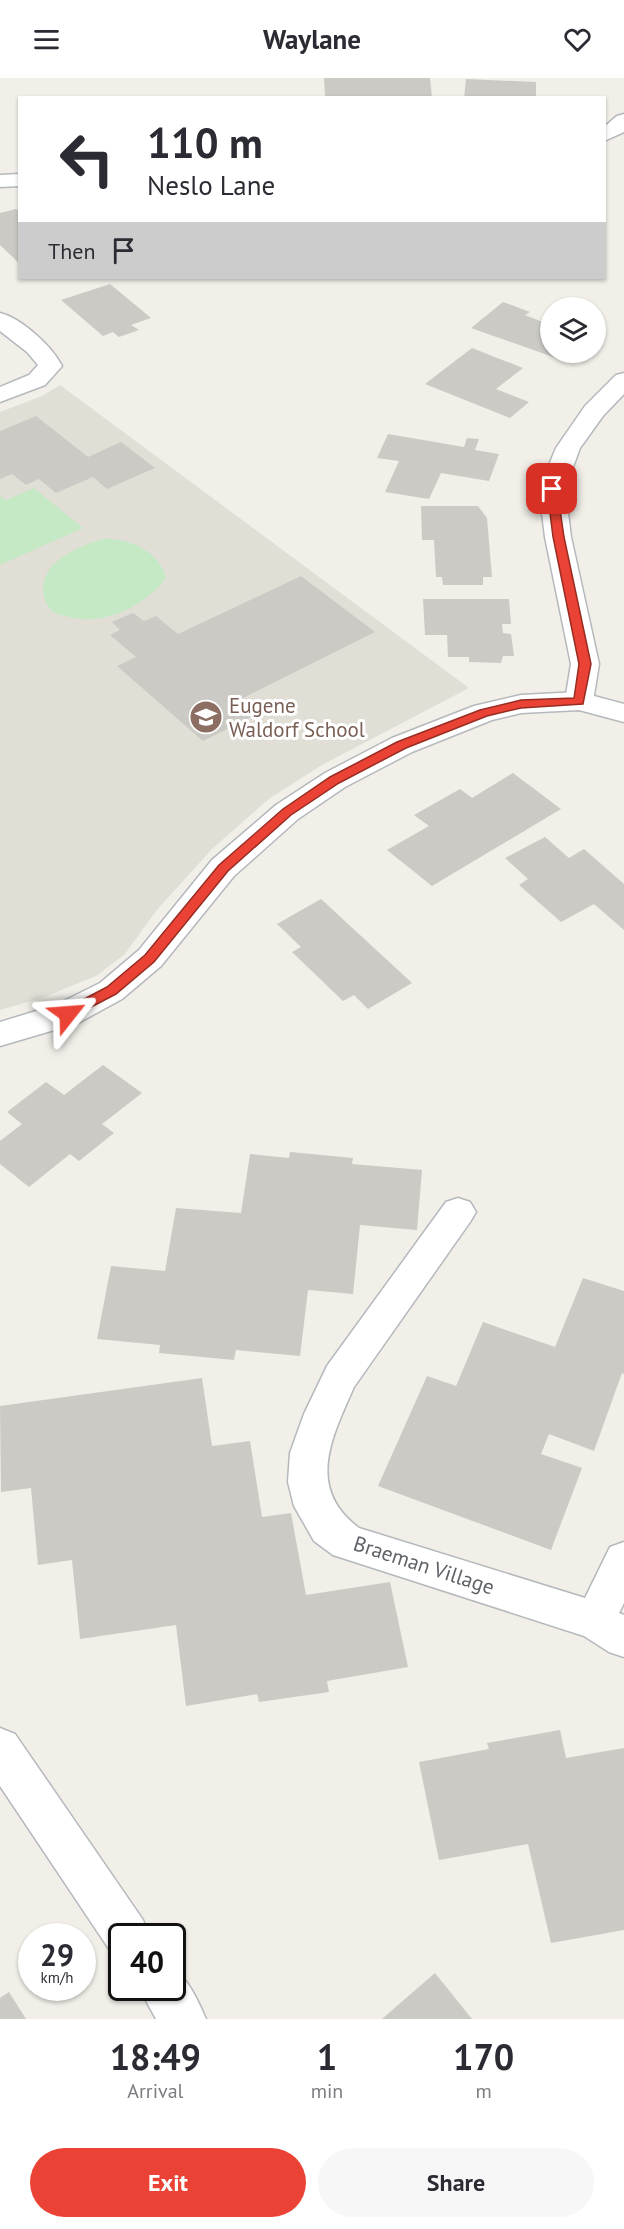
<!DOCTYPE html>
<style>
:root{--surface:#fff;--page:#f7f7f7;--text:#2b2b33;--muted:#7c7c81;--accent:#ea4335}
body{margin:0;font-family:"PT Sans",sans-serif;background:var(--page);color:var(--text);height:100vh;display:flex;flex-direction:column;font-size:22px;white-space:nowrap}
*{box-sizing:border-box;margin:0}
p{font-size:20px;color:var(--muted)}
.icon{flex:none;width:33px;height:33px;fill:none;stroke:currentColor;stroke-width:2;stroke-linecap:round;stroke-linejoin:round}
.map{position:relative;height:1941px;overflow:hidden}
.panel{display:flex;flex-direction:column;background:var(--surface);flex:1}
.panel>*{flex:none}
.top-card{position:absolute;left:18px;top:18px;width:588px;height:183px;border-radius:0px;box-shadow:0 2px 4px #0004;background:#fff;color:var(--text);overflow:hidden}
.tools{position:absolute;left:540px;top:219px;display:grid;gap:12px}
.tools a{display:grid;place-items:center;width:66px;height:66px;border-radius:50%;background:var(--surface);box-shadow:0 2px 4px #0004;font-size:30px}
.speed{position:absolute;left:18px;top:1845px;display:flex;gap:12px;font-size:30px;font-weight:700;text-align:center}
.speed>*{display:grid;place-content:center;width:78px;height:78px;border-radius:50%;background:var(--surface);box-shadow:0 2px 4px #0004;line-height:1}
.speed small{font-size:15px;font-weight:400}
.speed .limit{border:3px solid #111;border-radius:9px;background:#fff;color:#111}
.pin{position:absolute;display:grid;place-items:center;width:51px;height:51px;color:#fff;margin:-26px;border-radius:12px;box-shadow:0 3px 9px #0006}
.me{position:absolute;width:66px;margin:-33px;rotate:62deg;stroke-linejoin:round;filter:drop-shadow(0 0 4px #0008)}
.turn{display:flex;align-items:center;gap:21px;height:126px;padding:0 30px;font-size:27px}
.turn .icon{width:78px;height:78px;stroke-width:2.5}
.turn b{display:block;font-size:42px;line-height:51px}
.then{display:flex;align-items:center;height:57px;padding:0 30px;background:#0003;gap:12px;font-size:22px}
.eta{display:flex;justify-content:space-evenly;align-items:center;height:102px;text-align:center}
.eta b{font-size:36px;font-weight:600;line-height:42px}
.button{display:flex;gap:12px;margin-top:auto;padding:12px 30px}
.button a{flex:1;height:69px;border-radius:36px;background:var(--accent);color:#fff;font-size:24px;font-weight:600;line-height:69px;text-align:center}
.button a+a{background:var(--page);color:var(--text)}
header{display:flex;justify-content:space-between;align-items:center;height:78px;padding:0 30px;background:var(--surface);font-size:27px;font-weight:600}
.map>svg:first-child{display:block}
.education{fill:#e1ded6}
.green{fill:#c5e8c5}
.building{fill:#cccac5}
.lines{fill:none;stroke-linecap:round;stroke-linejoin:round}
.minor-casing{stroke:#b5b8bc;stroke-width:3}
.tertiary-casing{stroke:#b5b8bc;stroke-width:3}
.minor{fill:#fff;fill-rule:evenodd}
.tertiary{fill:#fff;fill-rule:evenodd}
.route{fill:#ea4335;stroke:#982c22;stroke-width:1.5}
.labels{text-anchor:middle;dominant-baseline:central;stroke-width:6;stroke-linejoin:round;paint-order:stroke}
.education-label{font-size:21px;fill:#785e54;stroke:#fff;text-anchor:start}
.street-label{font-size:21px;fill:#5f6368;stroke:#fff}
</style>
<header><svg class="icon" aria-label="menu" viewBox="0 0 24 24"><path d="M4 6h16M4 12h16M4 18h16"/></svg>Waylane<svg class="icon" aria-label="heart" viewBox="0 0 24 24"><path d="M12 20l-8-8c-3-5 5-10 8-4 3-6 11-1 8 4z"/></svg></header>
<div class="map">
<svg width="624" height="1941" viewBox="0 0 624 1941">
<rect width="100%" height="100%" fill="#f1efe8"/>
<polygon class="education" points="60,307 469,610 322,687 270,720 212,771 156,833 125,876 96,898 42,920 0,932 0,334 42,318"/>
<g class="green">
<polygon points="34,410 83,450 0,487 0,418 6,422"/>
<path d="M 102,461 C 127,459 160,473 166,500 C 145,528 105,548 69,539 C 64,538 56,536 52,533 C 46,528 44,520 43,512 C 43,482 78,469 102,461 Z"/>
</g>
<g class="building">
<polygon points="324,0 430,0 432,20 325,18"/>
<polygon points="466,1 536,4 536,20 464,20"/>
<polygon points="16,131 20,133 20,186 0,167 0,135"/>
<polygon points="110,206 151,240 131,247 139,252 119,259 113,254 103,258 61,222"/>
<polygon points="503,224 530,234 525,237 550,247 547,250 550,252 550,274 563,274 556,280 471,250"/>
<polygon points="472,270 523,290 496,311 529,324 510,340 425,306"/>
<polygon points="36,338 88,379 121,364 155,390 107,411 93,399 56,415 39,401 26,407 12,396 0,401 0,353"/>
<polygon points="388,356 464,369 467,360 479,361 475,372 499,376 489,403 441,395 429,421 385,414 399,383 377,380"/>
<polygon points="421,428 478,428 487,440 492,499 483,499 483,507 443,507 442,499 436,499 434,462 422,462"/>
<polygon points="301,498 375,554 241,621 259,635 203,663 117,588 136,579 110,557 120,552 112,544 133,535 144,543 156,538 178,556"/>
<polygon points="423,521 509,521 511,546 502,546 503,555 511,556 514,578 503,578 501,585 469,584 469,579 448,579 447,557 425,557"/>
<polygon points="513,695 561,731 432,808 387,772 429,748 414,737 460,711 472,720"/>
<polygon points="545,759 569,780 584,771 624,806 624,852 594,826 561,844 519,807 528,801 505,780"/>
<polygon points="321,821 412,905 368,931 354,917 343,923 292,874 301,869 277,846"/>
<polygon points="103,987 142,1015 102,1046 114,1055 79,1083 70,1076 29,1109 0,1086 0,1063 22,1046 7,1034 46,1004 64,1017"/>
<polygon points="290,1074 353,1080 352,1086 422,1092 417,1152 360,1147 353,1216 308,1212 300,1278 236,1272 234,1282 159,1275 160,1267 97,1261 111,1188 165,1193 176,1130 241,1135 250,1076 289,1080"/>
<polygon points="583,1200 624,1213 624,1296 622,1295 594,1373 549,1356 541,1376 582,1390 551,1472 378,1408 427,1298 456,1308 483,1244 555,1269"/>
<polygon points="202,1300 212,1368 250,1363 262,1439 291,1435 306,1517 390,1504 408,1589 327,1603 329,1614 259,1624 257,1616 186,1628 176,1547 80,1561 72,1482 38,1487 31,1410 1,1414 0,1328"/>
<polygon points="560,1652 566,1680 624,1670 624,1852 551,1865 528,1766 439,1782 419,1684 489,1671 487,1665"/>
<polygon points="435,1895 472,1941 382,1941"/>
<polygon points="9,1914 26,1941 0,1941 0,1920"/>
</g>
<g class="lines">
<g class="minor-casing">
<g id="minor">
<polygon points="624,36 624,54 604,63 604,49 617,38"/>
<polygon points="20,96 20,108 0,109 0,97"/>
<path d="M 0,235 C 21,240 52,268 62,288 L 45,307 L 0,324 L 0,309 L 29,297 L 38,287 L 27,274 L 0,253 Z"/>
<polygon points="624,295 624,316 603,338 580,370 565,411 571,459 599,586 593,623 589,629 579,632 569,629 565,623 571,586 545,459 539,411 556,370 585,328 616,297"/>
<path d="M 458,1120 L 470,1124 L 476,1134 L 470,1144 L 354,1309 C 332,1359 305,1410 359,1450 L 585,1520 L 610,1469 L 624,1464 L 624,1525 L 619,1535 L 624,1537 L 624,1579 L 609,1574 L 584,1558 L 333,1477 L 314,1463 L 294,1428 L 288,1404 L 290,1375 L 304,1336 L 327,1288 L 446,1124 Z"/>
<polygon points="0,1650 15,1656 143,1842 149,1858 122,1858 122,1878 111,1874 0,1708"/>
<path d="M 172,1891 C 187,1897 200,1927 206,1941 L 156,1941 L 139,1910 L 172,1910 Z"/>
</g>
</g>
<g class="tertiary-casing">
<polygon id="tertiary" points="579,614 624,626 624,644 579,632 521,635 492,642 412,674 345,709 298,741 234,798 161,888 122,921 78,945 0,968 0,944 56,927 100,905 139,872 212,782 276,727 325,695 392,660 474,628 521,617"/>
</g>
<use href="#minor" class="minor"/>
<use href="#tertiary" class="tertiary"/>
</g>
<polygon class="route" points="552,407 557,411 564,459 591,586 583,626 521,630 487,638 406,670 339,705 291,737 228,793 154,884 116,916 72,939 63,939 61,936 63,932 107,909 145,877 219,787 283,731 330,699 397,664 480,632 521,622 574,620 579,586 553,459 547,411"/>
<defs>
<g id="school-disc" transform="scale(1.725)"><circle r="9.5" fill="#8d6e63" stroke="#fff"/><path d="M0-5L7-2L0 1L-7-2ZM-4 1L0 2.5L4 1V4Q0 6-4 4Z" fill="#fff"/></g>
</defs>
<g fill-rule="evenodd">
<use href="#school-disc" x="206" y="639"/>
</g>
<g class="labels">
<g class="education-label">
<text x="229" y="627">Eugene<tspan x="229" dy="24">Waldorf School</tspan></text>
</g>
<g class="street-label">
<text transform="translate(424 1487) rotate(18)">Braeman Village</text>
</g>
</g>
</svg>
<div class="tools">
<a><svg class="icon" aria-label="layers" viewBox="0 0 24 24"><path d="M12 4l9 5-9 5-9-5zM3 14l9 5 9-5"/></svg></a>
</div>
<div class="speed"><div>29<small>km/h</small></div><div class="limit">40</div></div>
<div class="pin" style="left:552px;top:411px;background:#d93025"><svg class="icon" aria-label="arrive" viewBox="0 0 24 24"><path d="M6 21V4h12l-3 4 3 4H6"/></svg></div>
<svg class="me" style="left:68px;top:936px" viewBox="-20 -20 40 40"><path d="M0-17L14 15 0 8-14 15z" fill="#ea4335" stroke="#fff" stroke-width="4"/></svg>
<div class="top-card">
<div class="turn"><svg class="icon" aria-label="left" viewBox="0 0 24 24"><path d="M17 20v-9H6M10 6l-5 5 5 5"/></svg><div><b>110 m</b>Neslo Lane</div></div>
<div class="then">Then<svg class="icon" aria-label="arrive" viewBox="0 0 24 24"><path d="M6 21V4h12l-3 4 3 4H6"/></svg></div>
</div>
</div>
<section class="panel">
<div class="eta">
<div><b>18:49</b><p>Arrival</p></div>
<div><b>1</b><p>min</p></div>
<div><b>170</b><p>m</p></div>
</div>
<div class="button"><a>Exit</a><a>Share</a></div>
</section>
